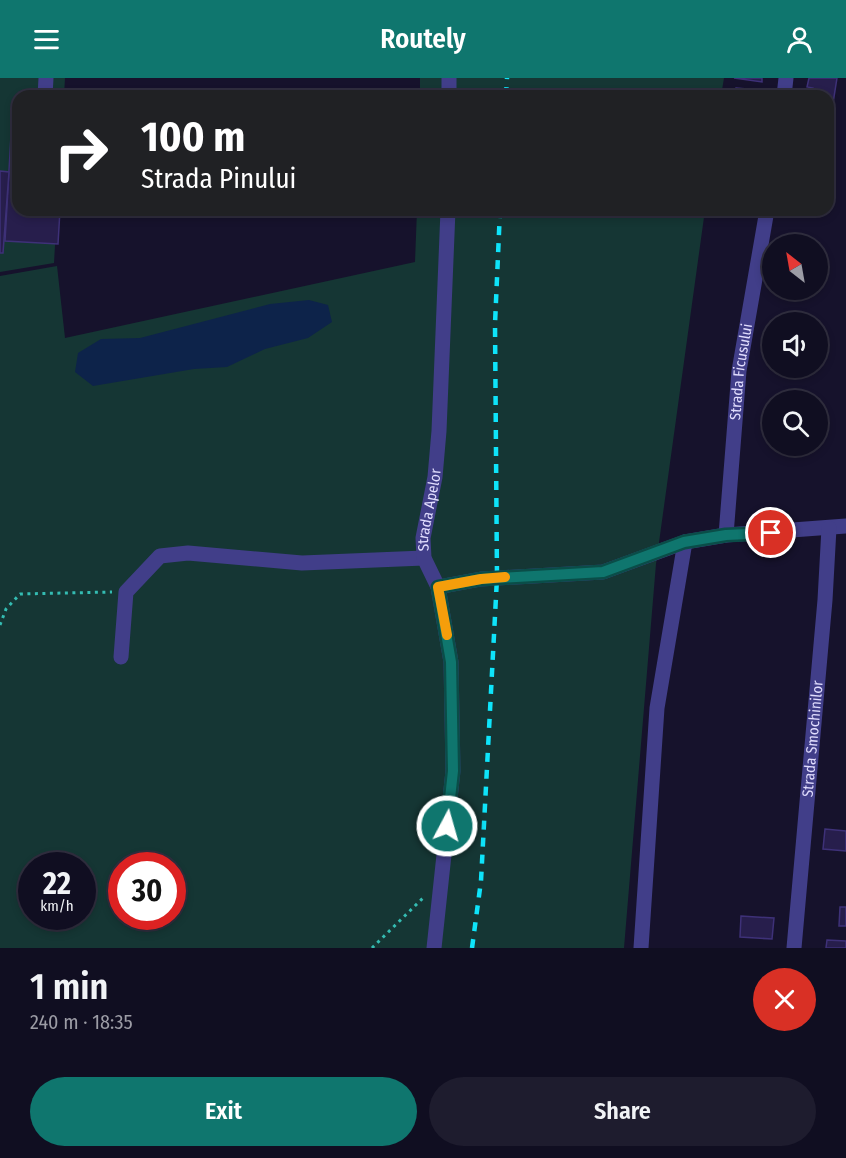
<!DOCTYPE html>
<meta charset="utf-8">
<style>
:root{--surface:#100e21;--page:#1e1c2e;--text:#f1f3f6;--muted:#9c9ca5;--line:#302e3f;--accent:#0f766e}
body{margin:0;font-family:"Fira Sans Condensed",sans-serif;background:var(--page);color:var(--text);height:100vh;display:flex;flex-direction:column;font-size:22px;white-space:nowrap}
*{box-sizing:border-box;margin:0}
p{font-size:20px;color:var(--muted)}
.icon{flex:none;width:33px;height:33px;fill:none;stroke:currentColor;stroke-width:2;stroke-linecap:round;stroke-linejoin:round}
.map{position:relative;height:870px;overflow:hidden}
.details{display:flex;flex-direction:column;background:var(--surface);flex:1}
.details>*{flex:none}
.top-card{position:absolute;left:12px;top:12px;width:822px;height:126px;border-radius:18px;box-shadow:0 3px 9px #0003,0 0 0 2px var(--line);background:#202124;color:#fff;overflow:hidden}
.needle{width:39px;rotate:329deg}
.fabs{position:absolute;left:762px;top:156px;display:grid;gap:12px}
.fabs a{display:grid;place-items:center;width:66px;height:66px;border-radius:50%;background:var(--surface);box-shadow:0 3px 9px #0003,0 0 0 2px var(--line);font-size:30px}
.speed{position:absolute;left:18px;top:774px;display:flex;gap:12px;font-size:30px;font-weight:700;text-align:center}
.speed>*{display:grid;place-content:center;width:78px;height:78px;border-radius:50%;background:var(--surface);box-shadow:0 3px 9px #0003,0 0 0 2px var(--line);line-height:1}
.speed small{font-size:15px;font-weight:400}
.speed .limit{border:9px solid #d22;background:#fff;color:#111}
.pin{position:absolute;display:grid;place-items:center;width:51px;height:51px;color:#fff;margin:-26px;border:3px solid #fff;border-radius:50%;box-shadow:0 2px 6px #0007}
.me{position:absolute;width:66px;margin:-33px;rotate:6deg;stroke-linejoin:round;filter:drop-shadow(0 0 4px #0008)}
.turn{display:flex;align-items:center;gap:21px;height:126px;padding:0 30px;font-size:27px}
.turn .icon{width:78px;height:78px;stroke-width:2.5}
.turn b{display:block;font-size:42px;line-height:51px}
.round{display:grid;place-items:center;flex:none;width:63px;height:63px;border-radius:32px;background:var(--page)}
.summary{display:flex;align-items:center;justify-content:space-between;height:102px;padding:0 30px}
h1{font-size:36px;font-weight:600;line-height:45px}
.action{display:flex;gap:12px;margin-top:auto;padding:12px 30px}
.action a{flex:1;height:69px;border-radius:36px;background:var(--accent);color:#fff;font-size:24px;font-weight:600;line-height:69px;text-align:center}
.action a+a{background:var(--page);color:var(--text)}
header{display:flex;justify-content:space-between;align-items:center;height:78px;padding:0 30px;background:var(--accent);color:#fff;font-size:27px;font-weight:600}
.map>svg:first-child{display:block}
.green{fill:#153634;fill-rule:evenodd}
.water{fill:#0d234a}
.building{fill:#271e4c;stroke:#3e3178;stroke-width:1.5}
.lines{fill:none;stroke-linecap:round;stroke-linejoin:round}
.path{stroke:#34bcb2;stroke-width:3;stroke-dasharray:3 4.5;stroke-linecap:butt}
.minor{stroke:#413e89;stroke-width:15}
.rail{stroke:#0ee4fa;stroke-width:4.5;stroke-dasharray:9 8;stroke-linecap:butt}
.route-casing{stroke:#0a4d48;stroke-width:15}
.route{stroke:#0f766e;stroke-width:10}
.slow{stroke:#f59e0b;stroke-width:10}
.labels{text-anchor:middle;dominant-baseline:central;stroke-width:6;stroke-linejoin:round;paint-order:stroke}
.street-label{font-size:15px;fill:#e1ddfe;stroke:#16122c}
</style>
<header><svg class="icon" aria-label="menu" viewBox="0 0 24 24"><path d="M4 6h16M4 12h16M4 18h16"/></svg>Routely<svg class="icon" aria-label="person" viewBox="0 0 24 24"><circle cx="12" cy="8" r="4"/><path d="M4 21q1-7 8-7t8 7"/></svg></header>
<div class="map">
<svg width="846" height="870" viewBox="0 0 846 870">
<rect width="100%" height="100%" fill="#16122c"/>
<g class="green">
<polygon points="0,0 65,0 64,18 18,18 18,132 57,132 54,185 0,194"/>
<polygon points="420,0 724,0 721,18 420,18"/>
<path d="M 417,132 L 705,132 L 656,486 L 624,870 L 0,870 L 0,198 L 57,188 L 65,260 L 415,184 ZM 32,788 L 82,788 L 82,838 L 32,838 ZM 122,788 L 172,788 L 172,838 L 122,838 Z"/>
</g>
<polygon class="water" points="309,222 328,227 332,244 308,260 265,271 227,289 194,291 93,308 75,294 78,275 101,261 140,260 270,226"/>
<g class="building">
<polygon points="734,0 762,0 762,4"/>
<polygon points="809,0 837,0 833,25 828,24 828,18 812,18 813,10 807,9"/>
<polygon points="736,10 758,12 757,18 735,18"/>
<polygon points="11,57 18,58 18,132 60,132 58,166 5,163"/>
<polygon points="0,93 9,94 3,175 0,175"/>
<polygon points="825,751 846,753 846,773 823,771"/>
<polygon points="840,829 846,829 846,848 839,848"/>
<polygon points="741,838 774,840 772,861 740,859"/>
<polygon points="827,862 846,863 846,870 826,870"/>
</g>
<g class="lines">
<g class="path">
<polyline points="0,547 6,531 20,516 112,514"/>
<polyline points="372,870 424,819"/>
</g>
<g class="minor">
<polyline points="45,18 46,0"/>
<polyline points="449,18 449,0"/>
<polyline points="784,18 786,0"/>
<path id="s1" d="M 726,457 L 739,293 L 767,132"/>
<polyline points="438,509 481,501 603,494 685,464 726,457 846,448"/>
<polyline points="121,579 126,514 160,478 188,475 302,485 424,480"/>
<path id="s2" d="M 434,870 L 453,693 L 451,584 L 438,509 L 424,480 L 423,460 L 435,399 L 439,353 L 448,132"/>
<polyline points="641,870 657,630 685,464"/>
<path id="s3" d="M 794,870 L 825,522 L 829,450"/>
</g>
<g class="rail">
<polyline points="506,18 507,0"/>
<polyline points="472,870 481,803 497,500 495,246 500,132"/>
</g>
</g>
<g class="lines">
<g class="route-casing">
<polyline id="route" points="447,748 453,693 451,584 438,509 481,501 603,494 684,464 726,457 771,455"/>
</g>
<use href="#route" class="route"/>
<polyline class="slow" points="447,557 438,509 481,501 505,499"/>
</g>
<g class="labels">
<g class="street-label">
<text stroke="none"><textPath href="#s1" startOffset="164">Strada Ficusului</textPath></text>
<text stroke="none"><textPath href="#s2" startOffset="444">Strada Apelor</textPath></text>
<text stroke="none"><textPath href="#s3" startOffset="210">Strada Smochinilor</textPath></text>
</g>
</g>
</svg>
<div class="fabs">
<a><svg class="needle" viewBox="-14 -14 28 28"><path d="M0-13l5 13h-10z" fill="#e53935"/><path d="M0 13l5-13h-10z" fill="#9c9ca5"/></svg></a>
<a><svg class="icon" aria-label="sound" viewBox="0 0 24 24"><path d="M4 9h4l5-4v14l-5-4H4zM17 9q2 3 0 6"/></svg></a>
<a><svg class="icon" aria-label="search" viewBox="0 0 24 24"><circle cx="10" cy="10" r="6"/><path d="M15 15l6 6"/></svg></a>
</div>
<div class="speed"><div>22<small>km/h</small></div><div class="limit">30</div></div>
<div class="pin" style="left:771px;top:455px;background:#d93025"><svg class="icon" aria-label="arrive" viewBox="0 0 24 24"><path d="M6 21V4h12l-3 4 3 4H6"/></svg></div>
<svg class="me" style="left:447px;top:748px" viewBox="-20 -20 40 40"><circle r="17" fill="#0f766e" stroke="#fff" stroke-width="3"/><path d="M0-11L8 9 0 5-8 9z" fill="#fff"/></svg>
<div class="top-card">
<div class="turn"><svg class="icon" aria-label="right" viewBox="0 0 24 24"><path d="M7 20v-9h11M14 6l5 5-5 5"/></svg><div><b>100 m</b>Strada Pinului</div></div>
</div>
</div>
<section class="details">
<div class="summary"><div><h1>1 min</h1><p>240 m · 18:35</p></div><a class="round" style="background:#d93025;color:#fff"><svg class="icon" aria-label="close" viewBox="0 0 24 24"><path d="M6 6l12 12M18 6L6 18"/></svg></a></div>
<div class="action"><a>Exit</a><a>Share</a></div>
</section>
